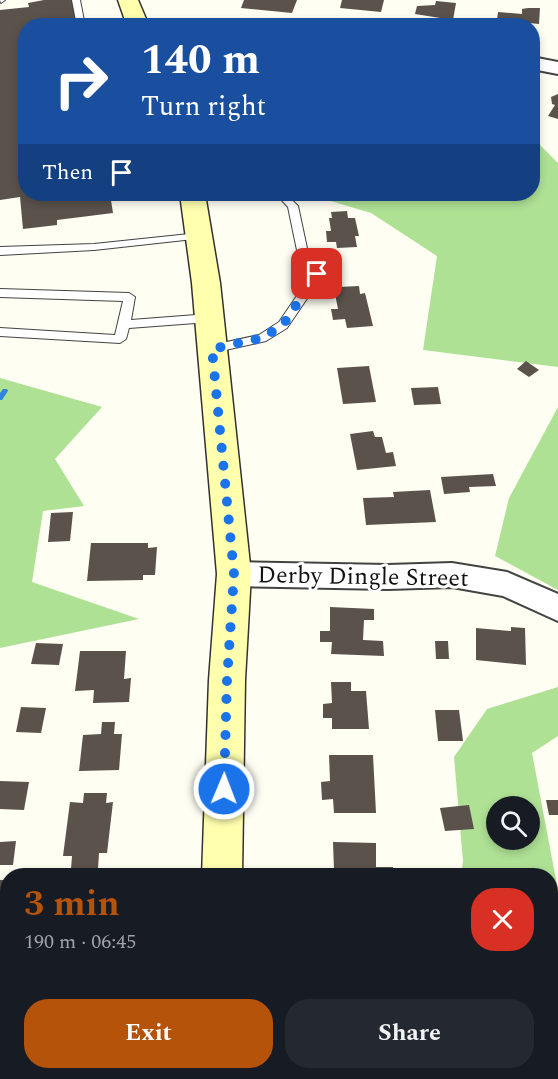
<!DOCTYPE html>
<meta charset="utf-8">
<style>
:root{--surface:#171b24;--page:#242831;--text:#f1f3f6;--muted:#9ea1a6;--accent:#b45309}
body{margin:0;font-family:Spectral,serif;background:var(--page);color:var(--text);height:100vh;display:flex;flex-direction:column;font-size:22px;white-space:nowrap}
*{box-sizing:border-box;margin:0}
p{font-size:20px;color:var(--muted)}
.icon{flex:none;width:33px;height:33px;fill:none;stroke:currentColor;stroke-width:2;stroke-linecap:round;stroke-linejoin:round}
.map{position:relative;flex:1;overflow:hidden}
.panel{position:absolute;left:0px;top:868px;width:558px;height:212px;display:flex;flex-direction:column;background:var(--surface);border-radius:24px 24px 0 0;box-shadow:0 3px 9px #0003}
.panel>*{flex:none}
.guide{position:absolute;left:18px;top:18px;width:522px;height:183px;border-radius:24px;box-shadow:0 3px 9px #0003;background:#1a4fa0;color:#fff;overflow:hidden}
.controls{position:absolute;left:486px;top:796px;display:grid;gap:12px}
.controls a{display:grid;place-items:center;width:54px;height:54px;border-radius:50%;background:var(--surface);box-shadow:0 3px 9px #0003;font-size:30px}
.pin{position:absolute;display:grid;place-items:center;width:51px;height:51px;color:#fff;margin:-26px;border-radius:12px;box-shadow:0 3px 9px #0006}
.me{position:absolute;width:66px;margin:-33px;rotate:1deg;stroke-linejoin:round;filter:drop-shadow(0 0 4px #0008)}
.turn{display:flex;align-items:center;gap:21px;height:126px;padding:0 24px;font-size:27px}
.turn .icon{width:78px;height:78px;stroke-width:2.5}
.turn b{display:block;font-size:42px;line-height:51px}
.then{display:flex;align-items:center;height:57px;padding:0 24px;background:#0003;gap:12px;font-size:22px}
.round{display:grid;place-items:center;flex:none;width:63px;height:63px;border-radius:24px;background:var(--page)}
.head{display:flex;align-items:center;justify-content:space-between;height:102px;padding:0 24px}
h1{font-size:36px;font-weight:700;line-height:45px;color:var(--accent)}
.button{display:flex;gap:12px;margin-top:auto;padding:12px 24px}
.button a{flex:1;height:69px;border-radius:24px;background:var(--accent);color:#fff;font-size:24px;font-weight:700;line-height:69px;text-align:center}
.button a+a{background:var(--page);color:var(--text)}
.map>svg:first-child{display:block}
.forest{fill:#afe195;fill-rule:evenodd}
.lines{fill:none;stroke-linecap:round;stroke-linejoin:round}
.stream{fill:#3185db;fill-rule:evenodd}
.building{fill:#5a524b}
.lane-casing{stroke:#434343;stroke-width:2}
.street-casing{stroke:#434343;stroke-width:4}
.secondary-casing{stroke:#323232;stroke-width:3}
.lane{fill:#fff;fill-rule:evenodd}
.street{fill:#fff;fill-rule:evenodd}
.secondary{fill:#ffffae;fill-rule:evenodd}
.route{stroke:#1a73e8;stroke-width:10;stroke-dasharray:0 18}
.labels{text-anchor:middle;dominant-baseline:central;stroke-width:6;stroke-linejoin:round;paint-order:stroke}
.street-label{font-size:24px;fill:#101010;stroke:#fff}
</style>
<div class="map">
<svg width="558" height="1079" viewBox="0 0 558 1079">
<rect width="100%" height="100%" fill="#fffef3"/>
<g class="forest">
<polygon points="533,138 558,163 558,367 423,350 437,256 371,213 307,194 532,194"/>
<polygon points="0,378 102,407 55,459 84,506 43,511 32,582 139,619 0,648"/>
<polygon points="558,407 558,590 495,556 509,498"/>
<path d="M 558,687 L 558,736 L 532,753 L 558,890 L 558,968 L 551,982 L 550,876 L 461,876 L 463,861 L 454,757 L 487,709 ZM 496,807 L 530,807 L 530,840 L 496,840 Z"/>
<polygon points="433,1073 538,1073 539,1079 436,1079"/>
</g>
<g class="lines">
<polygon class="stream" points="3,389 7,389 8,391 2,400 0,400 0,393"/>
</g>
<g class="building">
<polygon points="44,0 73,0 77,26 26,26 26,194 110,194 113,213 57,220 57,225 23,229 20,197 0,200 0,10 29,7 28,3"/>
<polygon points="244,0 297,0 292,13 241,8"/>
<polygon points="342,0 384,0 381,12 340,8"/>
<polygon points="436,1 456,3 453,20 415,14 417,6 435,5"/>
<polygon points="528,8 540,8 539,24 497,20 498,12 522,14 522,9"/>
<polygon points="558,94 558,119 548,116 555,105 552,104 551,97"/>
<polygon points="347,211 348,218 355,218 359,236 355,236 357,247 337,248 336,242 327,242 326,231 331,231 329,218 332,218 331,212"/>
<polygon points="359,286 360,294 365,293 373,326 347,328 345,319 333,320 331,309 338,309 335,294 340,294 339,287"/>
<polygon points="526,361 539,370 529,377 517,369"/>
<polygon points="369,366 376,402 343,404 337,368"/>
<polygon points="438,387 441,404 414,405 411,388"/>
<polygon points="373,431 375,437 382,437 386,453 393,452 396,466 357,470 350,434"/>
<polygon points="493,474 496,486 469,487 470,492 444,494 441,477"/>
<polygon points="430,490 436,522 366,525 363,498 394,497 393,492"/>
<polygon points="73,512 70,541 48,542 51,513"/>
<polygon points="91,543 148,543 148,548 157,547 155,575 143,575 143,580 87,581"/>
<polygon points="330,607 374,609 374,620 364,620 363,640 383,641 384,656 331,654 332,642 320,642 320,631 330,631"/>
<polygon points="511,627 525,628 526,665 476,660 476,628 511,631"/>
<polygon points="435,641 448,641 449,659 436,659"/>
<polygon points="36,643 63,644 59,665 31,664"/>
<polygon points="80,651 126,651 124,679 131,678 129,702 93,703 94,690 75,691"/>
<polygon points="331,682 351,682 351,691 366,691 369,729 332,729 332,718 323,718 323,704 332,703"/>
<polygon points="21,707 46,708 41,733 16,732"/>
<polygon points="435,710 459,710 463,741 438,741"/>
<polygon points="102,722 115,722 114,734 122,734 119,770 79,771 83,735 101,734"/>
<polygon points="329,755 373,755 376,813 334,813 333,799 322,800 321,782 330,781"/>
<polygon points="0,781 29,782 24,810 0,809"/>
<polygon points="84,793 107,793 106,803 113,802 107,853 99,853 98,869 71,869 72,856 63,856 70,802 83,803"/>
<polygon points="546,800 558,800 558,815 549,815"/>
<polygon points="469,805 474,829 445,831 440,808"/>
<polygon points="16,841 13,865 0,865 0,842"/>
<polygon points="333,842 376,843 376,867 393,867 394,876 323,876 323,870 334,870"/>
<polygon points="0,880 8,880 6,911 0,911"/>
<rect x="550" y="990" width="8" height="44"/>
<polygon points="51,1072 71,1072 64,1079 58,1079"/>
<rect x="338" y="1072" width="72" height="7"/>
</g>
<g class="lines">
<g class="lane-casing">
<g id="lane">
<polygon points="0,0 5,0 1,3"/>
<polygon points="72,0 80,0 85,26 77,26"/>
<polygon points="276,194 286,194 298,206 308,253 318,259 323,275 287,328 266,341 212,353 208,352 206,349 208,346 259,335 279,322 311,275 309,264 298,255 288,207"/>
<polygon points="199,233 204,236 203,238 94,250 0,255 0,247 94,244"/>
<polygon points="0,289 129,293 135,297 131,320 209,314 215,318 209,322 129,328 126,339 120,343 0,336 0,328 115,335 123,301 0,297"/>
</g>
</g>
<g class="street-casing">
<g id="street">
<polygon points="532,57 558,62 558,74 532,69"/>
<polygon points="234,562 388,565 452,563 507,572 558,594 558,621 503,596 452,587 388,589 234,586 224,583 219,574 224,565"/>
</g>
</g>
<g class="secondary-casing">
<g id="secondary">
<polygon points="118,0 138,0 149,26 127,26"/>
<polygon points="180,194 205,194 220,283 251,574 245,680 242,876 202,876 209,680 217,574 192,283"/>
<rect x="194" y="1072" width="46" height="7"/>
</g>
</g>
<use href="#lane" class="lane"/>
<use href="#street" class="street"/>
<use href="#secondary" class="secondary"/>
</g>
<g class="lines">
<polyline class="route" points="224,789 227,680 234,574 212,349 262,338 283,325 317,274"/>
</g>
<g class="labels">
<g class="street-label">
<text transform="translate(363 577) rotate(1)">Derby Dingle Street</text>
</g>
</g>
</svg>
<div class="controls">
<a><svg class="icon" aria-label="search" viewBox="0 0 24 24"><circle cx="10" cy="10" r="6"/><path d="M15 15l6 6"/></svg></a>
</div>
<div class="pin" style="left:317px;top:274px;background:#d93025"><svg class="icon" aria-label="arrive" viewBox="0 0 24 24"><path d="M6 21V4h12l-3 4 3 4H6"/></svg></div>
<svg class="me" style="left:224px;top:789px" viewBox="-20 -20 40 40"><circle r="17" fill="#1a73e8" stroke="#fff" stroke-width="3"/><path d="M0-11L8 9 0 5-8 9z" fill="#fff"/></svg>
<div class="guide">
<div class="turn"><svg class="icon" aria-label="right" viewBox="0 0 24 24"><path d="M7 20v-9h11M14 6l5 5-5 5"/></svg><div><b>140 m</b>Turn right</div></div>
<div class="then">Then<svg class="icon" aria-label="arrive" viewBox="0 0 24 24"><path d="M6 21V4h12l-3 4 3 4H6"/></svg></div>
</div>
<section class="panel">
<div class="head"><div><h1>3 min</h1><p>190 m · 06:45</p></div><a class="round" style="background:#d93025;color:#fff"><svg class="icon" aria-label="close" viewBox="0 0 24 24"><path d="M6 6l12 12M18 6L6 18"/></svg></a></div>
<div class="button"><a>Exit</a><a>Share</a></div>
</section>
</div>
